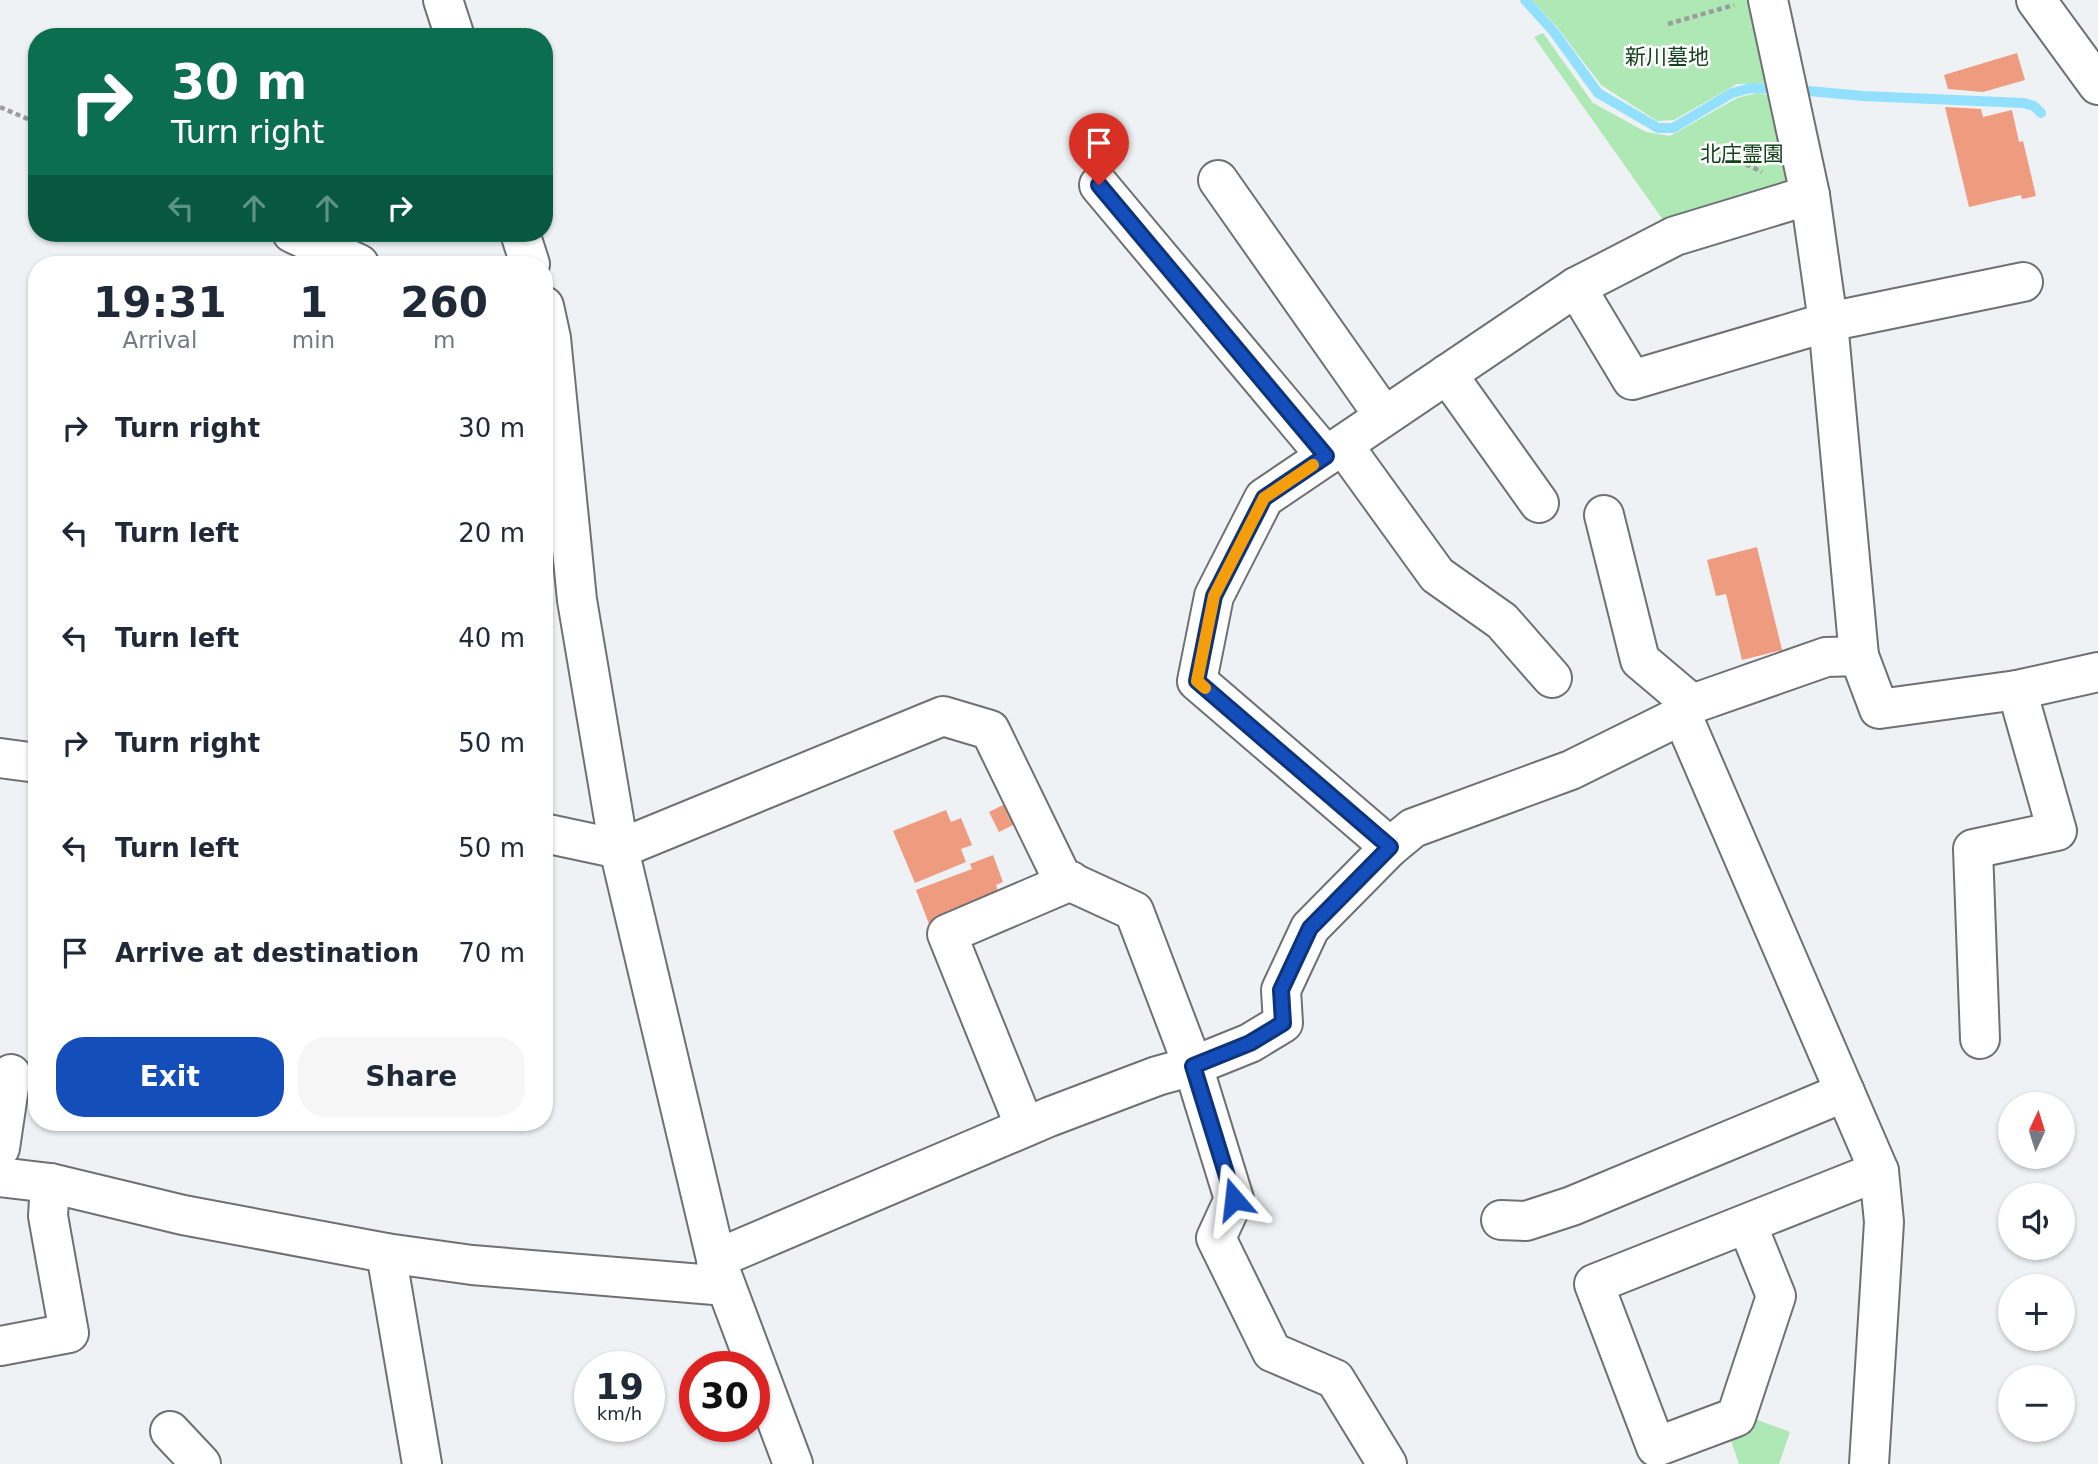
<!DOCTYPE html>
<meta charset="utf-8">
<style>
:root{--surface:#fff;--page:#f6f6f7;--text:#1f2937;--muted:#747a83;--accent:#144eba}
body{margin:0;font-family:"DejaVu Sans","Noto Sans JP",sans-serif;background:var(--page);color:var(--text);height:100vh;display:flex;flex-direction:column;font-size:26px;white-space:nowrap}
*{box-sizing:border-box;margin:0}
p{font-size:23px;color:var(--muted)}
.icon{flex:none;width:38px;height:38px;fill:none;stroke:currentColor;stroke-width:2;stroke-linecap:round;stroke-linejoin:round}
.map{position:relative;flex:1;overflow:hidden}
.panel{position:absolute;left:28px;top:256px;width:525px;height:875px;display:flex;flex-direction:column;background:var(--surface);border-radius:28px;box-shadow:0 2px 5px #0004}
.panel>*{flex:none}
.banner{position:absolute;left:28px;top:28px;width:525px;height:214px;border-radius:28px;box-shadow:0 2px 5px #0004;background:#0b6e4f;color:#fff;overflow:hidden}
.needle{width:46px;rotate:4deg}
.controls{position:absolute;left:1998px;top:1092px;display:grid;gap:14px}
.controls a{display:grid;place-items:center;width:77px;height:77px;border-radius:50%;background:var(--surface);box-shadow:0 2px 5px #0004;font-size:35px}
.speed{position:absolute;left:574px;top:1351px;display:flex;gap:14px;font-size:35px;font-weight:700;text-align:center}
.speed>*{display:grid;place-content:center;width:91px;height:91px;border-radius:50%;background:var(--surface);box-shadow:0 2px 5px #0004;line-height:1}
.speed small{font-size:18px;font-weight:400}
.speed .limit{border:10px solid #d22;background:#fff;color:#111}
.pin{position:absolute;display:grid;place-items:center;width:60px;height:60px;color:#fff;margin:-72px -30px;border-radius:50% 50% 50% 0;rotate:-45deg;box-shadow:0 0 7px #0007}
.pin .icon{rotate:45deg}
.me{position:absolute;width:77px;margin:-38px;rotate:343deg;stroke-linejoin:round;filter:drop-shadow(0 0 5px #0008)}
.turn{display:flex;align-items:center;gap:24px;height:147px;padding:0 28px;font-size:32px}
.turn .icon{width:91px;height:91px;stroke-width:2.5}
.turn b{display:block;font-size:49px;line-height:60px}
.lanes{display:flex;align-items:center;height:66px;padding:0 28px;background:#0003;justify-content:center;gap:35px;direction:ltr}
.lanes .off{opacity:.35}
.eta{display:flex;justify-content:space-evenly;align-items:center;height:119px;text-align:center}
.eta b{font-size:42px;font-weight:600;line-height:49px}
.action{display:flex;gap:14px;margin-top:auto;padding:14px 28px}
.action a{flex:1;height:80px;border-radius:28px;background:var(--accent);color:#fff;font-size:28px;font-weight:600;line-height:80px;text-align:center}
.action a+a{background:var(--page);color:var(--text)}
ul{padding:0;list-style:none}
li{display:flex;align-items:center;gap:21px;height:105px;padding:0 28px}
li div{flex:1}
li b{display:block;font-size:26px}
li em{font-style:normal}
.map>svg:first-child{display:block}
.green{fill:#aee8b4}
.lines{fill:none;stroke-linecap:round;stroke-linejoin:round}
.stream{stroke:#93e0fe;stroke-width:10}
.building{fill:#ef9b80}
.minor-casing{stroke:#6e7073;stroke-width:42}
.highway-casing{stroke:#6e7073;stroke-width:42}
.path{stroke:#9a9c9e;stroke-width:4.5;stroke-dasharray:5 3.5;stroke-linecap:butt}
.minor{stroke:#fff;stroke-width:38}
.highway{stroke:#fff;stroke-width:38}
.route-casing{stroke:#0d3379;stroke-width:18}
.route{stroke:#144eba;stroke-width:12}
.slow{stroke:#f59e0b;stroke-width:12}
.labels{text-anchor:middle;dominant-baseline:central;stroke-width:5;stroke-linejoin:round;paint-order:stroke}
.park-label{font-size:21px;fill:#13431d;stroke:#fff}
</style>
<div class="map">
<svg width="2098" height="1464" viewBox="0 0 2098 1464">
<rect width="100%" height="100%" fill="#eff2f5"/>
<g class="green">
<polygon points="1532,0 1759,0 1780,83 1737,84 1674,120 1657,121 1601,85 1558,28"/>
<polygon points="1543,33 1593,103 1646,132 1670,136 1737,98 1757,93 1782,97 1799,178 1668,227 1534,37"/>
<polygon points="1755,1419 1790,1432 1779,1464 1739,1464 1730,1438"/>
</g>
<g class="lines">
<g class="stream">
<polyline points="1525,0 1554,32 1598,93 1658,128 1673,128 1732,93 1751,88 1776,89"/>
<polyline points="1809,91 1863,96 2024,103 2034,106 2041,113"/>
</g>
</g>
<g class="building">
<polygon points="2017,53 2025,80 1983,92 1948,89 1944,75"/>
<polygon points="1945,107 1981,109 1983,117 2012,110 2019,142 2023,141 2036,196 2022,199 2021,195 1969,207"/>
<polygon points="1757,547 1782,650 1742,660 1726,594 1716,596 1707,560"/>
<polygon points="1005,804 1015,824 999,832 989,812"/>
<polygon points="946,810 951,822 961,818 972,845 961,849 966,862 915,883 893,831"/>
<polygon points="993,855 1003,882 996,885 999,894 929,924 916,890 972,869 970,864"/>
</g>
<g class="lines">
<g class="minor-casing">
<g id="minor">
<polyline points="443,0 455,37"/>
<polyline points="1218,180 1384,416"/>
<polyline points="1099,185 1326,456"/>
<polyline points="292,233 359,264"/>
<polyline points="520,233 530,264"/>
<polyline points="1576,287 1632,380 1828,322 2023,282"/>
<polyline points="544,306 551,338 577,600 619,849 716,1259 793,1464"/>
<polyline points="1447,374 1539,503"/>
<polyline points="1343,445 1437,575 1502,621 1552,678"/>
<polyline points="1604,515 1640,660 1692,704"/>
<polyline points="1859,656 1879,709 2017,690 2098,672"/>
<polyline points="1682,715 1879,1171 1884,1222 1869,1464"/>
<polyline points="0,758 37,763"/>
<polyline points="544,833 619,849 943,716 990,730 1062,878 1134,911 1193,1066 1234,1199 1216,1238 1272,1352 1335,1379 1387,1464"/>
<polyline points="1390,847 1197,681 1214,596 1264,498 1576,287 1675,236 1810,195"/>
<polyline points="1980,1039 1973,849 2057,831 2017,690"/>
<polyline points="1025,1127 947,934 1071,881"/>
<polyline points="0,1148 11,1074"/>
<polyline points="0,1177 50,1183 183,1215 386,1253 472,1265 726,1286"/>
<polyline points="1501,1220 1526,1221 1572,1206 1845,1092"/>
<polyline points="1747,1224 1776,1296 1736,1417 1656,1447 1594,1284 1879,1171"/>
<polyline points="386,1253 422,1464"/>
<polyline points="716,1259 1049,1117 1157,1076 1193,1066 1250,1043 1283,1023 1281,990 1310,928 1390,847 1413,828 1571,770 1682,715 1692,704 1826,657 1859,656 1828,322 1810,195 1768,0"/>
<polyline points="0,1346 69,1333 48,1216 50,1183"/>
<polyline points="170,1431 201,1464"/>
</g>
</g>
<g class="highway-casing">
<polyline id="highway" points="2036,0 2098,85"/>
</g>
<g class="path">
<polyline points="1668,24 1734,5"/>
<polyline points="0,107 37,123"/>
<polyline points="1723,153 1762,172"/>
</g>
<use href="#minor" class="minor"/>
<use href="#highway" class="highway"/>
</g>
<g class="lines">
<g class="route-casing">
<polyline id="route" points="1099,185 1326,456 1264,498 1214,596 1197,681 1390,847 1310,928 1281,990 1283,1023 1250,1043 1193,1066 1234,1199"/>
</g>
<use href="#route" class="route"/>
<polyline class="slow" points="1205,688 1197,681 1214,596 1264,498 1313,465"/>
</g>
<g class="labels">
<g class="park-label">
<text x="1667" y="57">新川墓地</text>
<text x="1742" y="154">北庄霊園</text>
</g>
</g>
</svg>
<div class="controls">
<a><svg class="needle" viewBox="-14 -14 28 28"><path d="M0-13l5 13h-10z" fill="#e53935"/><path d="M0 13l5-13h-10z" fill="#747a83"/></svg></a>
<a><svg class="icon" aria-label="sound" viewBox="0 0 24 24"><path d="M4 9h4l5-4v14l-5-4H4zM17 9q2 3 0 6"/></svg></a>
<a>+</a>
<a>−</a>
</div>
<div class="speed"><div>19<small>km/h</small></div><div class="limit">30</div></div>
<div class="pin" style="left:1099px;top:185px;background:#d93025"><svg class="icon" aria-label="arrive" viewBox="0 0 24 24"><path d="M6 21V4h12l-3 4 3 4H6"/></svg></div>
<svg class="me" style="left:1234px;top:1199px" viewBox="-20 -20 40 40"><path d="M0-17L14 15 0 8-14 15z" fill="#144eba" stroke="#fff" stroke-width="4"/></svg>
<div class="banner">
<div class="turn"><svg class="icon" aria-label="right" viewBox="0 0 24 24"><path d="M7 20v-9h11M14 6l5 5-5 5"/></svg><div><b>30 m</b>Turn right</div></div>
<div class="lanes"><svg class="icon off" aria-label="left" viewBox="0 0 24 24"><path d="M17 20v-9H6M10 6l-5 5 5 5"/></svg><svg class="icon off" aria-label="ahead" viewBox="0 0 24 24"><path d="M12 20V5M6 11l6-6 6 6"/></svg><svg class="icon off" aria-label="ahead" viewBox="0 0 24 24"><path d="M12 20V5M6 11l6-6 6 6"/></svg><svg class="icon" aria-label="right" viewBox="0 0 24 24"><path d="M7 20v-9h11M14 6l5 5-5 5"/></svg></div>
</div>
<section class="panel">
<div class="eta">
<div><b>19:31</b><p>Arrival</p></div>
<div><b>1</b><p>min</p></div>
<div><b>260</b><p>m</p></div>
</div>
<ul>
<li><svg class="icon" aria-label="right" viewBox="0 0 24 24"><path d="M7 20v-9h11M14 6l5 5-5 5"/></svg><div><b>Turn right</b></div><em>30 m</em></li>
<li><svg class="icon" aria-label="left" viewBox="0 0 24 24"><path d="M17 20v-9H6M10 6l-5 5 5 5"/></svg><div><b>Turn left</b></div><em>20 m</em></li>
<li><svg class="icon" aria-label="left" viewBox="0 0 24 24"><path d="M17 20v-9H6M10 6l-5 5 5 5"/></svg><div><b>Turn left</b></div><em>40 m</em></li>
<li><svg class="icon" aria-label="right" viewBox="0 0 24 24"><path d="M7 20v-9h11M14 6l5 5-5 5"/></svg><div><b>Turn right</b></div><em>50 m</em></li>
<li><svg class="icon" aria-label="left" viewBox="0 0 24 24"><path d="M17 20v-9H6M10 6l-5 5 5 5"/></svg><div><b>Turn left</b></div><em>50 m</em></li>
<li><svg class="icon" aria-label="arrive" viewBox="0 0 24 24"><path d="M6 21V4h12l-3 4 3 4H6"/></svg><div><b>Arrive at destination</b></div><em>70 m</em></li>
</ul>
<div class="action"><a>Exit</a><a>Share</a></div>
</section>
</div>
